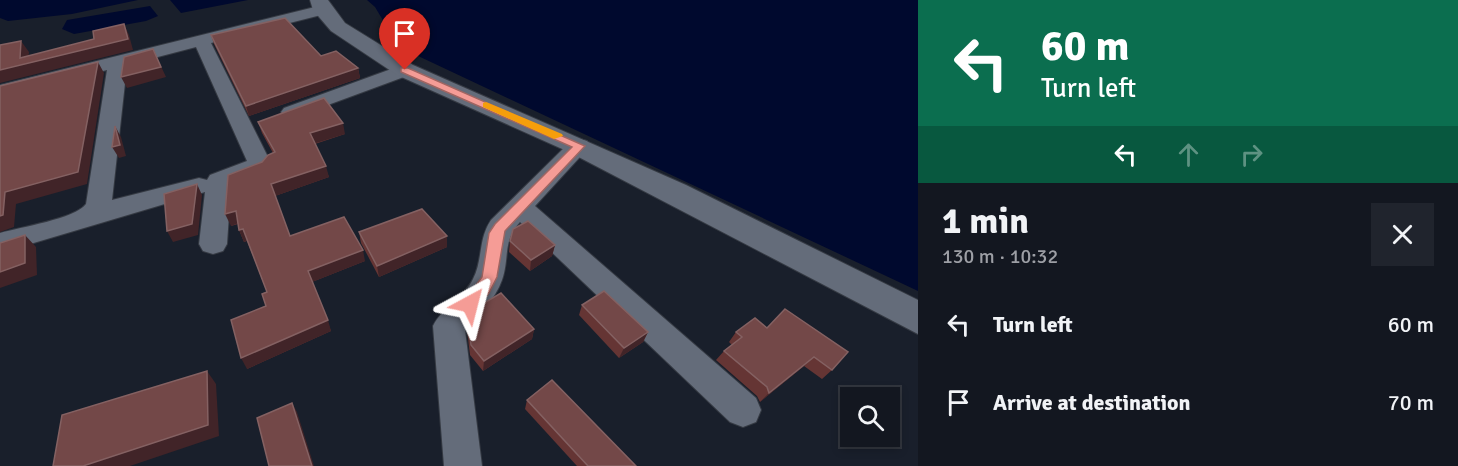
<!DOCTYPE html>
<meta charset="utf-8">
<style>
:root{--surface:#131720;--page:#20242d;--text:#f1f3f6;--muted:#9d9fa5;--line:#32363e}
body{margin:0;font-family:Signika,sans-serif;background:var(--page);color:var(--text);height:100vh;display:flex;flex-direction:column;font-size:22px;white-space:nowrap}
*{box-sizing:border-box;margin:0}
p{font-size:20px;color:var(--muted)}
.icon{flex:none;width:33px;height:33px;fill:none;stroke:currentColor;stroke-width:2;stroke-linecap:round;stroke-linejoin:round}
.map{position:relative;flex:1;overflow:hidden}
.panel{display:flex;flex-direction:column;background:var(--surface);width:540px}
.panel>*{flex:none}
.hud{background:#0b6e4f;color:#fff;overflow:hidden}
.controls{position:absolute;left:840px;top:387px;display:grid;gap:12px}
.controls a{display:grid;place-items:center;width:60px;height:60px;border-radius:0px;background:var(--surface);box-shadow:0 3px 9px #0003,0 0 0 2px var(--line);font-size:30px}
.pin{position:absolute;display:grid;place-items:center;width:51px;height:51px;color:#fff;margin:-62px -26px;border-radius:50% 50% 50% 0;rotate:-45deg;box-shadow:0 0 6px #0007}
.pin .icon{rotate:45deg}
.me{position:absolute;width:66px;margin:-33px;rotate:38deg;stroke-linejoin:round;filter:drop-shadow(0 0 4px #0008)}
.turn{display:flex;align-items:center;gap:21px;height:126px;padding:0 24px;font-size:27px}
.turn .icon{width:78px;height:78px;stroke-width:2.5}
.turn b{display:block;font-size:42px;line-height:51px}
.lanes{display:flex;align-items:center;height:57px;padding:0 24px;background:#0003;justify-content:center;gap:30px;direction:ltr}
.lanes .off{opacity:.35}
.round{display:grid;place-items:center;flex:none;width:63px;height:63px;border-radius:0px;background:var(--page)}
.overview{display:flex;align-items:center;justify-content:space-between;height:102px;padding:0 24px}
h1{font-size:36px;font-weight:700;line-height:45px}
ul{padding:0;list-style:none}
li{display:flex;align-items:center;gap:18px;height:78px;padding:0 24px}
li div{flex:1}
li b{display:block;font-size:22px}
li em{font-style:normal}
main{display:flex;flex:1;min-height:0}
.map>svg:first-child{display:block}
.water{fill:#00092e}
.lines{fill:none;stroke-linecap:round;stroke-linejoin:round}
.minor-casing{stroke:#353a43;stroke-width:2}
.tertiary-casing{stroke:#353a43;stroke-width:2}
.minor{fill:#646c7a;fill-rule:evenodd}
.tertiary{fill:#646c7a;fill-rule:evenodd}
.wall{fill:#653534}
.shaded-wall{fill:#412428}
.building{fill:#734848;stroke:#846162;stroke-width:1.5}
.route{fill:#f59c96;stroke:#9f6562;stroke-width:1.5}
.slow{fill:#f59e0b}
</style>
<main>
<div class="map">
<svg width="918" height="466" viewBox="0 0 918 466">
<rect width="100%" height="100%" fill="#191f2b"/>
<g class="water">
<polygon points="0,0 138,0 72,14 8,21 0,18"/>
<polygon points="170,0 248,0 181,13"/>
<polygon points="367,0 918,0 918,291 399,47 375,7"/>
<polygon points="150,6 158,16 146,21 74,34 62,29 67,20"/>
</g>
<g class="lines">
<g class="minor-casing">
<g id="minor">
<path d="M 323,5 L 329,7 L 331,10 L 329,13 L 211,43 L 271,163 L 265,171 L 231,185 L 227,244 L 223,251 L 213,254 L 203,251 L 199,244 L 205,192 L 0,253 L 0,233 C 20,227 75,219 86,204 L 107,70 L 0,97 L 0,85 ZM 196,47 L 247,161 L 210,175 L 207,180 L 199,178 L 112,200 L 127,65 Z"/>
<polygon points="405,64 414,70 412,74 298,116 284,116 281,112 284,108"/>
<path d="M 579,139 L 587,141 L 590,146 L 535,206 L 756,398 L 761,410 L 756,422 L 743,427 L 730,422 L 520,222 C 502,242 510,257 502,280 C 495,300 479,314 465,330 L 482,466 L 444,466 L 433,326 C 442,307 465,297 473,279 C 483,260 478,239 491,220 L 571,141 Z"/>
</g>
</g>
<g class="tertiary-casing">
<polygon id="tertiary" points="310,0 328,0 345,23 413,65 686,185 918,300 918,334 569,152 397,75 331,31 313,10"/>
</g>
<use href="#minor" class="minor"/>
<use href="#tertiary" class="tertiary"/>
</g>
<g class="wall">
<polygon points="211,35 321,56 358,68 360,78 249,116 214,44"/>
<polygon points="258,122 345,134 315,144 329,177 275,196 290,236 365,261 312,282 331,331 247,369 266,306 267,292 247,241 244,242 239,230 238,224 231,226 262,162 273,153 262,133"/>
<polygon points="359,232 447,247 379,277 361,243"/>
<polygon points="510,241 555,245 552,256 530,271 509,252"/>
<polygon points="582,305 648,332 643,342 619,358 579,315"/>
<polygon points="785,309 832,370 822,379 804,366 760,402 757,396 716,360 724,351 732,345 729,342 736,332 767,328"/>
<polygon points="468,321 534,329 532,339 483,371 470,355 467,331"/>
<polygon points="527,400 636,466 577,466 525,409"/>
</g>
<g class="shaded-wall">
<polygon points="124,24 129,35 133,50 0,83 0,70 20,58 21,41 29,52 28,63 128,39"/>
<polygon points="153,49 166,77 127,88 121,77"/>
<polygon points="98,62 104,73 87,184 16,204 14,227 0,232 0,216 5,192"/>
<polygon points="358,68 360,78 249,116 246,106"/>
<polygon points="343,123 345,134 313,144 310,133"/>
<polygon points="115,126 121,137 126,156 119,158 112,147"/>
<polygon points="326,166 329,177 275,196 271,184"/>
<polygon points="197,184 202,195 198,235 173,242 167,231"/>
<polygon points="236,211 241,222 231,226 225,214"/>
<polygon points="243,229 248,240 244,242 239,230"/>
<polygon points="25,235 36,247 37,275 0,288 0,272"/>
<polygon points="447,236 447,247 379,277 377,266"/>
<polygon points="555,245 552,256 530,271 531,260"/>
<polygon points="363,250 365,261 312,282 308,271"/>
<polygon points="328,320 331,331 247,369 241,358"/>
<polygon points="534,329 532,339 483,371 484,361"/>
<polygon points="648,332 643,342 619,358 624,348"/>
<polygon points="814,357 804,366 760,402 769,393"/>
<polygon points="207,371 216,384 219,436 130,466 83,466"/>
<polygon points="292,403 297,412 314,466 312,466"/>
</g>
<g class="building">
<polygon points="285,18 321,56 336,51 358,68 246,106 211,35"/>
<polygon points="124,24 128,39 0,70 0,45 21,41 20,58 94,39 93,31"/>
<polygon points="153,49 161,67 121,77 124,57"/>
<polygon points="98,62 78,172 5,192 3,215 0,216 0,86"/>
<polygon points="324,98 343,123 310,133 326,166 271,184 290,236 344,217 363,250 308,271 328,320 241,358 231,320 266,306 262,294 267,292 243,229 239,230 236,211 225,214 228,175 262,162 268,155 275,152 258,122"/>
<polygon points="115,126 120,145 112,147"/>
<polygon points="197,184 192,224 167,231 164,194"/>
<polygon points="422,209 447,236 377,266 359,232"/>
<polygon points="528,221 555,245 531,260 510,241 513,229"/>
<polygon points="25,235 25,263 0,272 0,243"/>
<polygon points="604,291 648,332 624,348 582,305"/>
<polygon points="501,293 534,329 484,361 471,345 468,321 484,303"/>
<polygon points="785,309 848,352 832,370 814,357 769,393 767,387 724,351 742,337 736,332 755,318 767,328"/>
<polygon points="207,371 208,425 83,466 53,466 62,415"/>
<polygon points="552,380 636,466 588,466 527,400"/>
<polygon points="292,403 312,466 269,466 257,418"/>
</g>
<polygon class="route" points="401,68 408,68 585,146 505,231 497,277 489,293 475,308 470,310 462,304 482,277 489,233 495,224 572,147 401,72"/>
<polygon class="slow" points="486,102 562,134 563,136 554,139 483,107 483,103"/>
</svg>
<div class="controls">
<a><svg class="icon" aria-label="search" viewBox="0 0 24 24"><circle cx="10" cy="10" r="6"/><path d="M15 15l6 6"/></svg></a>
</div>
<div class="pin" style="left:405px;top:70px;background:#d93025"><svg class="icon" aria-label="arrive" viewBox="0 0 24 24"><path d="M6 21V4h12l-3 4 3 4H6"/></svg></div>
<svg class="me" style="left:470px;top:304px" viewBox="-20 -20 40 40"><path d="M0-17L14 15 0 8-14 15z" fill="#f59c96" stroke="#fff" stroke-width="4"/></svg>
</div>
<section class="panel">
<div class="hud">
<div class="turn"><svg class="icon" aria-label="left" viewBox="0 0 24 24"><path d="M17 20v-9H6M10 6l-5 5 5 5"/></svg><div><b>60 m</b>Turn left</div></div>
<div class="lanes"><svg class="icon" aria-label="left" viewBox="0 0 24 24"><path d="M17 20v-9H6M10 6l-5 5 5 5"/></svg><svg class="icon off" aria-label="ahead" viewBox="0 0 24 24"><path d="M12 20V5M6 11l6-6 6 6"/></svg><svg class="icon off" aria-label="right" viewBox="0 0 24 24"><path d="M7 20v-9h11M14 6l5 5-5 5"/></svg></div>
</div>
<div class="overview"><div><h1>1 min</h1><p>130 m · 10:32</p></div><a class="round"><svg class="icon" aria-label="close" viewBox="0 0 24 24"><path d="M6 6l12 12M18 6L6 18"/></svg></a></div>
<ul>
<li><svg class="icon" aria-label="left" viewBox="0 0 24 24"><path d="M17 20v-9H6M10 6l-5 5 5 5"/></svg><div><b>Turn left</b></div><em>60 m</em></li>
<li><svg class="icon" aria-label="arrive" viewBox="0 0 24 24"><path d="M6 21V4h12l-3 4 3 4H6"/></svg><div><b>Arrive at destination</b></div><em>70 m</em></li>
</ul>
</section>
</main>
